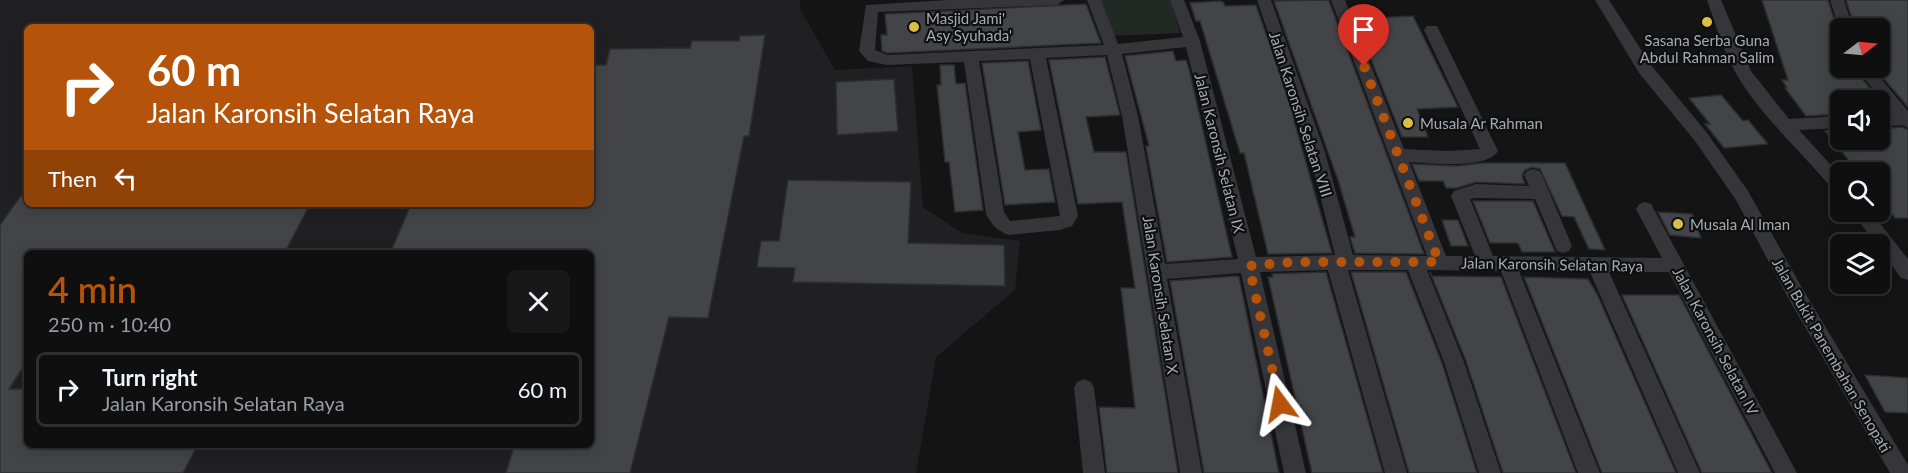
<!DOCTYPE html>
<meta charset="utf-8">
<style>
:root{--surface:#0f0f10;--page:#181819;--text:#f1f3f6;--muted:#9b9c9f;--line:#2f2f30;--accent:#b45309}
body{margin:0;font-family:Lato,sans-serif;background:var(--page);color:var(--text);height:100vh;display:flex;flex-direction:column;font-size:22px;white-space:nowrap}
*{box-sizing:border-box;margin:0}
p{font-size:20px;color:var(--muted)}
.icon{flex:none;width:33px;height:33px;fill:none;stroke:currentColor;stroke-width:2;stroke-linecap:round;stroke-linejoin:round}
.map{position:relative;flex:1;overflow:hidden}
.sheet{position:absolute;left:24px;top:250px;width:570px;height:198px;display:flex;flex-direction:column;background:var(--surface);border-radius:9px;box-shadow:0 3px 15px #0003,0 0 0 2px var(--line)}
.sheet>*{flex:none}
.guide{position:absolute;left:24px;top:24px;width:570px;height:183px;border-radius:9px;box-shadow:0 3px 15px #0003,0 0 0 2px var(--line);background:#b45309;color:#fff;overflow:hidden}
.needle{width:39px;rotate:74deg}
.fabs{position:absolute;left:1830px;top:18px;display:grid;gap:12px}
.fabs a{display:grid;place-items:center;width:60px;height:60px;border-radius:9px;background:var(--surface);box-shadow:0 3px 15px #0003,0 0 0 2px var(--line);font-size:30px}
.pin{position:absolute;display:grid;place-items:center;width:51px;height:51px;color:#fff;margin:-62px -26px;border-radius:50% 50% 50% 0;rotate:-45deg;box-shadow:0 0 6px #0007}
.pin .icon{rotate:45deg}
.me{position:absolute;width:66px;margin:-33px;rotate:347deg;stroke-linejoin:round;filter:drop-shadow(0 0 4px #0008)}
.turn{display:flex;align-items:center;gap:21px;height:126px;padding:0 24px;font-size:27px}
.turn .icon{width:78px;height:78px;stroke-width:2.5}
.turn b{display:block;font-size:42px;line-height:51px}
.then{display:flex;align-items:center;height:57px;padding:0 24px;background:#0003;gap:12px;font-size:22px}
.round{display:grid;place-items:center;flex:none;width:63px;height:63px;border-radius:9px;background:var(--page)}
.overview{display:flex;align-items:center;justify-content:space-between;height:102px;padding:0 24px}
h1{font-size:36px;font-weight:600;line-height:45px;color:var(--accent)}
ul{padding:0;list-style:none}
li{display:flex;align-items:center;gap:18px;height:75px;margin:0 12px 9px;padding:0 12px;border:3px solid var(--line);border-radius:9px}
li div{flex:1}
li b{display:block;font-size:22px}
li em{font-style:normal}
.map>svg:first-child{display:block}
.built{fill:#202022;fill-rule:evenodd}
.green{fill:#222924}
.building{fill:#434448;stroke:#2e2e31;stroke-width:1.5}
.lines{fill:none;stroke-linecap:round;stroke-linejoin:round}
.street{fill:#35353a;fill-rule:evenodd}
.route{stroke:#b45309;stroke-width:10;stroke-dasharray:0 18}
.poi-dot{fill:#dabf47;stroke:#0f0f10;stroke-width:2}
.labels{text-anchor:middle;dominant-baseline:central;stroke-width:4.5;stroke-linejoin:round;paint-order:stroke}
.poi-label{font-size:15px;fill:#a7a9b4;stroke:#0f0f10;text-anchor:start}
.street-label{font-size:15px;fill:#a7a9b4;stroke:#0f0f10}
</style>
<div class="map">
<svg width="1908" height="473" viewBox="0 0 1908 473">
<rect width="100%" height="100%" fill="#141415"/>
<path class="built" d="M 0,0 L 800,0 L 800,9 L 835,70 L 912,66 L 923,207 L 962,233 L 1020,241 L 1015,290 L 936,357 L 916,473 L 0,473 ZM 27,27 L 591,27 L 591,204 L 27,204 ZM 27,254 L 591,254 L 591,446 L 27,446 Z"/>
<polygon class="green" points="1101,0 1171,0 1180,33 1109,36"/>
<g class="building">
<polygon points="1329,0 1329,1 1424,254 1355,253 1350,237 1355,237 1338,180 1274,1"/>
<polygon points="1762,0 1828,0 1838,32 1840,33 1840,68 1854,68 1879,100 1840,100 1840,114 1806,116 1785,88 1787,88 1782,80 1788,80"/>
<polygon points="1846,0 1908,0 1908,107 1879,73 1880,28 1855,28"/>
<polygon points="1219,1 1223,2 1225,6 1256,5 1296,121 1294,121 1332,253 1268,254 1244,153 1240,153 1200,21 1196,21 1190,3"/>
<polygon points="1086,4 1101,43 887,53 882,51 881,35 887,35 885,14"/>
<polygon points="1413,16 1458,107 1417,109 1428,137 1402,137 1355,19"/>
<polygon points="765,35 749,136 744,136 708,318 669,317 630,473 506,473 514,446 591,446 591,254 390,254 411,204 591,204 591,65 606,65 610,49 690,48 692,41 739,41 740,36"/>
<polygon points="1173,51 1176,61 1186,60 1189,69 1232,257 1167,262 1147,152 1146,146 1149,146 1125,56"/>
<polygon points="1105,57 1120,115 1086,117 1094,152 1126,152 1178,473 1107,473 1099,407 1135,408 1121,288 1135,288 1122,202 1078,204 1049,60"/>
<polygon points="1028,61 1041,130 1018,132 1025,170 1049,169 1055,202 1005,205 982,63"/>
<polygon points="940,65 954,65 956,84 965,83 983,210 955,212 949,162 945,162 938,95 937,85 941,85"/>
<polygon points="894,79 898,131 837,135 836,82"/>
<polygon points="1721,95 1743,121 1748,120 1768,144 1724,148 1705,124 1710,124 1689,98"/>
<polygon points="1902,127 1908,130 1908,218 1895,218 1880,198 1880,172 1858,172 1825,131 1840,130 1840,140 1880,140 1880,129"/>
<polygon points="1483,163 1565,163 1605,250 1589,249 1574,217 1562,216 1540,169 1532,167 1525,170 1522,176 1525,184 1476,182 1457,188 1446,188 1443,181 1419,181 1412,164 1457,166"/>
<polygon points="788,180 911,182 908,243 1004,245 1005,286 793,282 795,268 757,267 761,241 779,241"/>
<polygon points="27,187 27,204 310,204 284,254 27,254 27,361 9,389 27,389 27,446 197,446 183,473 0,473 0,225"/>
<polygon points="1473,201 1533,201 1555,252 1522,252 1518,243 1490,243"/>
<polygon points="1658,212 1692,214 1701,238 1670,235"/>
<polygon points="1442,220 1458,220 1468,246 1451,246"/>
<polygon points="1326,272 1383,473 1312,473 1268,277 1273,277 1272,274"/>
<polygon points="1351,272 1406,272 1442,363 1477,473 1409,473"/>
<polygon points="1430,272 1432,276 1501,277 1576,473 1503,473 1466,361"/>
<polygon points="1236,276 1239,277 1279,473 1204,473 1170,281"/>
<polygon points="1524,277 1588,279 1597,294 1676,473 1602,473"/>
<polygon points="1622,295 1679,295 1772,473 1702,473"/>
<polygon points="1865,375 1908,378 1908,413 1885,412"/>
</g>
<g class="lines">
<g class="street">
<path d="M 947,0 L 1064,0 L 1057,5 L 878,12 L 875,50 L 887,55 L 1104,45 L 1087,0 L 1101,0 L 1118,44 L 1183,37 L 1170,0 L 1184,0 L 1200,41 L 1256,257 L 1335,255 L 1309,152 L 1257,0 L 1271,0 L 1325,152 L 1353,255 L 1427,256 L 1331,0 L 1345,0 L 1404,149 L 1447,151 L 1480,149 L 1424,30 L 1427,26 L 1437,26 L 1498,151 C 1487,170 1429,163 1409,162 L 1446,256 L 1475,256 L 1451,196 L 1454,191 L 1476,184 L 1529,186 L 1524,175 L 1527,171 L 1533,169 L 1539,171 L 1542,175 L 1572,246 L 1569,251 L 1563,253 L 1557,251 L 1535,199 L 1476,198 L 1470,199 L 1493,256 L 1662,258 L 1636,209 L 1639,204 L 1645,202 L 1651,204 L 1797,473 L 1775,473 L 1669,272 L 1609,272 L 1700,473 L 1678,473 L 1590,272 L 1519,271 L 1600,473 L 1578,473 L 1501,271 L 1427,270 L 1464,362 L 1501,473 L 1479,473 L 1444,362 L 1408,270 L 1348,270 L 1407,473 L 1385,473 L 1328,270 L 1260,272 L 1306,473 L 1284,473 L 1241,273 L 1167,279 L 1202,473 L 1180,473 L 1122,116 L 1107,55 L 1046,58 L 1078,216 L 1072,226 L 1060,230 L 1009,235 C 997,231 992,225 986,214 L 964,62 L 887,65 L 868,61 L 859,51 L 866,5 ZM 1186,47 L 1238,259 L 1165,264 L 1138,116 L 1122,54 ZM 1030,59 L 1060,216 L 1010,221 L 1004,212 L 979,61 Z"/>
<polygon points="1595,0 1609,0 1651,65 1707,133 1748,191 1801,286 1908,465 1908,473 1890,473 1787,296 1736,200 1695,141 1639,73"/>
<path d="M 1707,0 L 1721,0 L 1751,71 L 1789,119 L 1840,116 L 1840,128 L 1799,130 L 1840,175 L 1840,192 L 1834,191 C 1805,155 1769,124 1743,85 C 1726,59 1717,29 1707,0 Z"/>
<polygon points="1830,0 1844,0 1853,28 1840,28 1840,31"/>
<polygon points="1856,68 1872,68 1908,111 1908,128 1902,125 1880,127 1880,115 1893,114"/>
<polygon points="1852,212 1871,212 1908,259 1908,280 1901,278 1880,249 1880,244 1876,244"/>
<polygon points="1084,379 1091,382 1094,388 1105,473 1083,473 1074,388 1077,382"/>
</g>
</g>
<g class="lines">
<polyline class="route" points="1280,404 1249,266 1292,262 1439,262 1364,66"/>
</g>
<g class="poi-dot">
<circle cx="1707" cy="22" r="6"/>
<circle cx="914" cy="27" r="6"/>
<circle cx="1408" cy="123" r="6"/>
<circle cx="1678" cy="224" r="6"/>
</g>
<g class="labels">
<g class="poi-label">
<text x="926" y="18">Masjid Jami'<tspan x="926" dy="17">Asy Syuhada'</tspan></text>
<text x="1707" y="40" text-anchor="middle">Sasana Serba Guna<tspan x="1707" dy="17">Abdul Rahman Salim</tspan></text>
<text x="1420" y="123">Musala Ar Rahman</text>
<text x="1690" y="224">Musala Al Iman</text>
</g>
<g class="street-label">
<text transform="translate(1301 114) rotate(72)">Jalan Karonsih Selatan VIII</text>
<text transform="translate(1220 153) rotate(76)">Jalan Karonsih Selatan IX</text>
<text transform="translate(1552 264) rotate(1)">Jalan Karonsih Selatan Raya</text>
<text transform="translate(1161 295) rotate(81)">Jalan Karonsih Selatan X</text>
<text transform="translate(1716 341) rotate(62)">Jalan Karonsih Selatan IV</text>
<text transform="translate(1832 355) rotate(60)">Jalan Bukit Panembahan Senopati</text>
</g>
</g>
</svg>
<div class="fabs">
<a><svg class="needle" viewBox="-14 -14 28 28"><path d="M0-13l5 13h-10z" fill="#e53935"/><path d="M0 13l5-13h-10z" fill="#9b9c9f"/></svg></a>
<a><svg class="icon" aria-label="sound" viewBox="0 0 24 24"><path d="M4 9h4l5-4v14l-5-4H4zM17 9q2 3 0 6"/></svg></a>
<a><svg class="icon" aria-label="search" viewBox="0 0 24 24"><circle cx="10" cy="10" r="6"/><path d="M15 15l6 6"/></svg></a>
<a><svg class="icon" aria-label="layers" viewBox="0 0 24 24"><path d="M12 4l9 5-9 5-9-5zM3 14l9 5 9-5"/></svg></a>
</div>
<div class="pin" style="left:1364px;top:66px;background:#d93025"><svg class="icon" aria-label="arrive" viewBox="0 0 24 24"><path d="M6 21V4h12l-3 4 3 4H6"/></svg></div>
<svg class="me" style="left:1280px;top:404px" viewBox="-20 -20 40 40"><path d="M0-17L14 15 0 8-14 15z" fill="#b45309" stroke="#fff" stroke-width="4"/></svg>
<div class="guide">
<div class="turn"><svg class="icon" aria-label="right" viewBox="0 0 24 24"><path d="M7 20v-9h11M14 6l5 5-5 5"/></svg><div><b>60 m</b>Jalan Karonsih Selatan Raya</div></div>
<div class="then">Then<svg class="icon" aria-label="left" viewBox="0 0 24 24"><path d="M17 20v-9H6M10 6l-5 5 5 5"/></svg></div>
</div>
<section class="sheet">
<div class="overview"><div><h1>4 min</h1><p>250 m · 10:40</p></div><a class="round"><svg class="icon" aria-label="close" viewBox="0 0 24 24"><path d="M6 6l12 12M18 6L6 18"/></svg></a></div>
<ul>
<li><svg class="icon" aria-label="right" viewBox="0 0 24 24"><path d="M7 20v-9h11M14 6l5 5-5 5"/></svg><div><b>Turn right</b><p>Jalan Karonsih Selatan Raya</p></div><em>60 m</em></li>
</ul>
</section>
</div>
